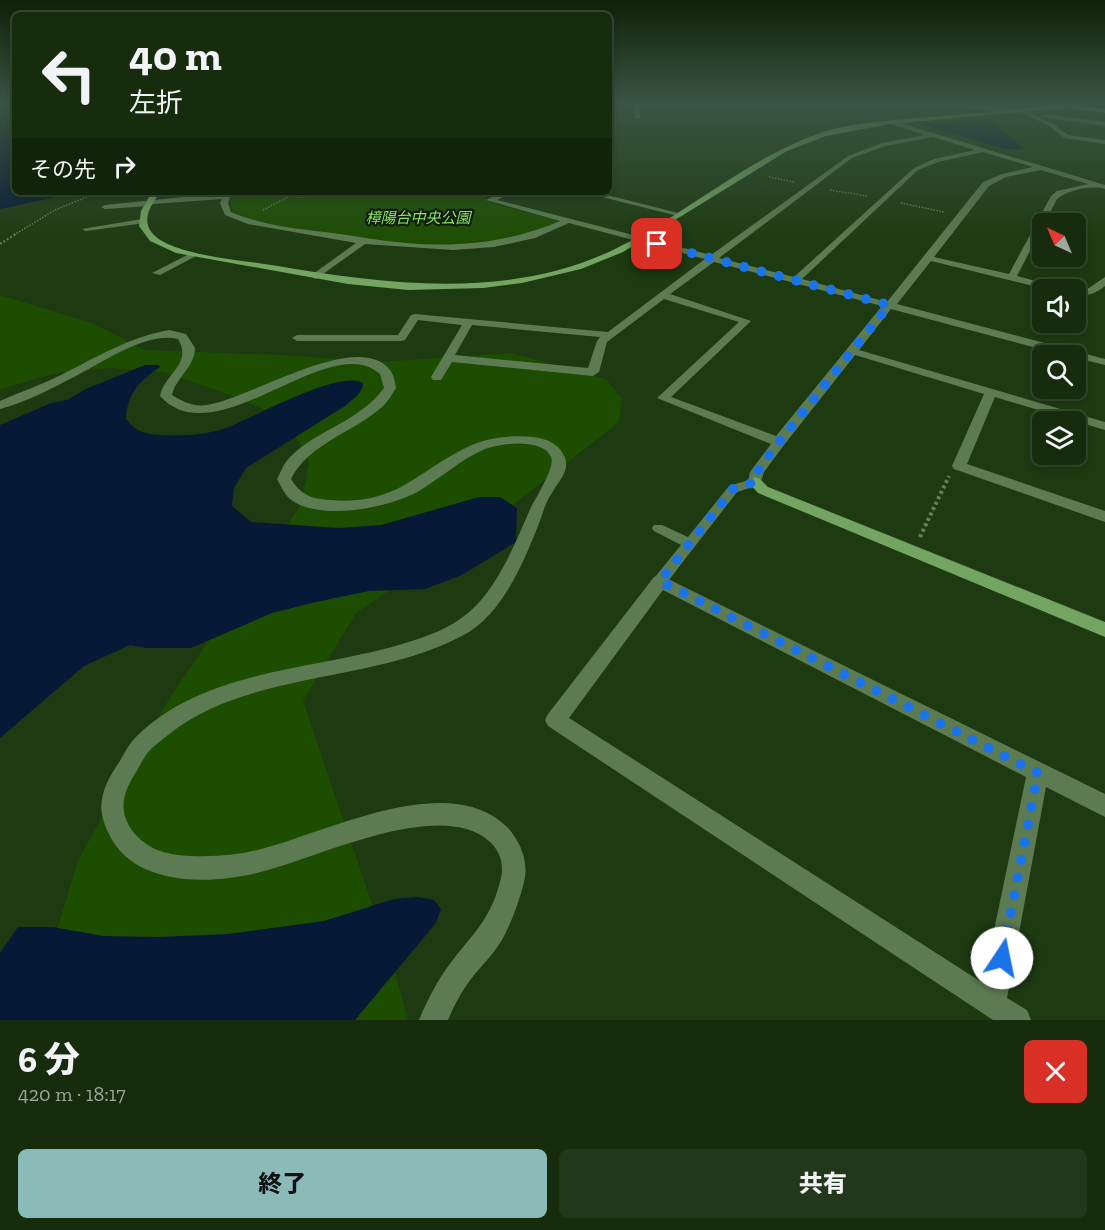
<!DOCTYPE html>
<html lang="ja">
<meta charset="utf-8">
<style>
:root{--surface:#162c0d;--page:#23381b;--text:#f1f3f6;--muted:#9ea79d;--line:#35482e;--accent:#8bbbb9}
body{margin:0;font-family:"Zilla Slab","Noto Sans JP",serif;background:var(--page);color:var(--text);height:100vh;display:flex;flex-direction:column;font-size:22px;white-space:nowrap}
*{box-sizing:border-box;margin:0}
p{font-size:20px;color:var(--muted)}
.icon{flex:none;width:33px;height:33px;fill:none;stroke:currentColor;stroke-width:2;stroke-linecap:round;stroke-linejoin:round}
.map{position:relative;height:1020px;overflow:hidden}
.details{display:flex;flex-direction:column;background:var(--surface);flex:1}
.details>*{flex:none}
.hud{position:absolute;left:12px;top:12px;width:600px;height:183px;border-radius:9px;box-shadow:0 3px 9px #0003,0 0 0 2px var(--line);background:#162c0d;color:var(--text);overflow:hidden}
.needle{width:39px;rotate:316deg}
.buttons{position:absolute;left:1032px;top:213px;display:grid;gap:12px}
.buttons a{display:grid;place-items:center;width:54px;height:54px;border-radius:9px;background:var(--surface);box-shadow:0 3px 9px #0003,0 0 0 2px var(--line);font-size:30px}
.pin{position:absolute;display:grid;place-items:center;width:51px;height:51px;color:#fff;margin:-26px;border-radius:12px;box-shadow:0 3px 9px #0006}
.me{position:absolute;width:66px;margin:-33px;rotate:11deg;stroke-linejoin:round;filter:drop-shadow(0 0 4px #0008)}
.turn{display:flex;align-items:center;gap:21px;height:126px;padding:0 18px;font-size:27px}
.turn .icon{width:78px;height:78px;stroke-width:2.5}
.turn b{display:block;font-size:42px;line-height:51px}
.then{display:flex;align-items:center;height:57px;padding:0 18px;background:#0003;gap:12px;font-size:22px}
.round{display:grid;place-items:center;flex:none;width:63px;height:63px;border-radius:9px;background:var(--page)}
.head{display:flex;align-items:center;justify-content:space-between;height:102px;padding:0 18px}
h1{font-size:36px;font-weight:800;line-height:45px}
.action{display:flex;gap:12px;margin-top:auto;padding:12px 18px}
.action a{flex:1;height:69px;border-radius:9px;background:var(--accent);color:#111;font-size:24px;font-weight:800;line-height:69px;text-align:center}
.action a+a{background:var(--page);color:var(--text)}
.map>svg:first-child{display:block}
.green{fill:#1c4d00}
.water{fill:#061a37}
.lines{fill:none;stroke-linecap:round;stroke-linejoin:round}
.river{fill:#061a37;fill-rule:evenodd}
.path-far2{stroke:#677f5d;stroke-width:1.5;stroke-dasharray:1.5 1.5;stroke-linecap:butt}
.path-far1{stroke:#677f5d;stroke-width:2;stroke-dasharray:2 2;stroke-linecap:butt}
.path{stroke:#677f5d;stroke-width:4;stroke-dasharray:3 3;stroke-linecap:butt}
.lane{fill:#5d7b52;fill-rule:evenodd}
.street{fill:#5d7b52;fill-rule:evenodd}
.secondary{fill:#74a462;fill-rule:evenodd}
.primary{fill:#85c46e;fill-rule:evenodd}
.route{stroke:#1a73e8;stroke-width:10;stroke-dasharray:0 18}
.labels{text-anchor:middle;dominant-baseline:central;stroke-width:4.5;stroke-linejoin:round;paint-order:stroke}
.far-park-label{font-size:15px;font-style:italic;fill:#89e564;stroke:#111d0c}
</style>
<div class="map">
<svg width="1105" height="1020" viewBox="0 0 1105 1020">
<rect width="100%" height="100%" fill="#1d3a11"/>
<g class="green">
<path d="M 233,192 L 477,192 L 492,203 L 556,220 L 557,222 C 463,267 351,236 254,221 L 233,211 L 230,204 Z"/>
<polygon points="0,295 92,323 145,350 283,355 379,362 511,353 606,379 622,399 619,422 492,521 356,613 303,701 394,969 408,1020 30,1020 78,860 169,699 301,504 309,462 299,441 269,412 233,396 163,372 111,368 56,373 0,389"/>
</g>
<g class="water">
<polygon points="0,103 15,103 15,192 62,192 56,197 0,209"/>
<polygon points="989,119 1024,149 1006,149 920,124"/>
<path d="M 145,365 L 158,365 L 160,367 C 140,381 127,393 126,419 C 135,432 148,435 162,435 C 183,436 206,435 226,428 C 253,418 339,369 363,383 C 363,393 353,399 345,406 L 246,468 L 234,488 L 232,506 L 251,522 L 339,528 L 381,525 L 479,497 L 500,497 L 517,508 L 516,542 L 462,575 L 425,589 L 369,591 L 316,602 L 272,613 L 191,648 L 147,648 L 130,645 L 84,666 L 0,738 L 0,425 L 51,403 L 67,400 L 86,389 Z"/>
<polygon points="418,897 434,900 441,909 436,923 355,1020 0,1020 0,953 18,927 53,927 103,936 158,937 228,934 324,921 394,899"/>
</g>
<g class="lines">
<polygon class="river" points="1080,103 1105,103 1105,111 1083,106"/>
<g class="path-far2">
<polyline points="769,177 794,182"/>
<polyline points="830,190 867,196"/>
<polyline points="273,192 300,197 371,192"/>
<polyline points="901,203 944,212"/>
<polyline points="263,210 290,196"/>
<polyline points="14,235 55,210 99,192"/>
</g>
<polyline class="path-far1" points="0,244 16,234"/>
<polyline class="path" points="920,537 949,476"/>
<polygon class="lane" points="755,478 761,482 759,485 737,492 665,585 655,585 653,581 655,577 681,545 654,531 652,528 654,525 662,525 688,537 729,486"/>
<g class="street">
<polygon points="634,103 640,103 640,119 635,118"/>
<polygon points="837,103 981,105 1024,110 1055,125 1068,135 1105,140 1105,144 1064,138 1051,127 1023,113 981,109"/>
<polygon points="1043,114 1105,122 1105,126 1041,117"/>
<path d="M 890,120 L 1105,185 L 1105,189 C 1091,185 1068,190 1057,199 L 1017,276 L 1069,290 L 1050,290 L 931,261 L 897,304 L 1105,359 L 1105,365 L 1076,358 L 1076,356 L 1067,356 L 891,309 L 859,350 L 1105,422 L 1105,430 L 995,397 L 967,464 L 1105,511 L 1105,522 L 954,469 L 952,466 L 984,394 L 855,355 L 784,445 L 764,472 L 760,485 L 750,485 L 748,482 L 750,472 L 771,444 L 657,398 L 739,322 L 664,299 L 607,342 L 599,372 L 593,376 L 452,362 L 441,380 L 433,380 L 431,377 L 462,325 L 418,320 L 405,340 L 401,341 L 297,341 L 292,338 L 297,335 L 398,335 L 411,315 L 415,314 L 608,332 L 705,259 L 569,223 L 535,238 L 494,247 L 453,250 L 365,244 L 316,279 L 313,278 L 313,274 L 356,243 L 248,224 L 225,215 L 220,203 L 222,199 L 153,204 L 149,206 L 105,209 L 101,207 L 105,205 L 232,192 L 228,203 L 231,212 C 273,230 322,230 366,238 C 433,249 496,248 560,221 L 486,200 L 503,192 L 513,192 L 497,200 L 711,255 L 848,156 L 882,143 L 925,135 L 888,123 ZM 933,137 L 975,150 L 934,159 L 914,168 L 794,277 L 719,258 L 852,158 L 886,146 ZM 983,152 L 1033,167 L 1002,174 L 983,182 L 887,302 L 802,279 L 918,170 L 938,162 ZM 1041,170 L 1088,184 L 1057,191 L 1051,196 L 1009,274 L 934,257 L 989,186 L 1006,177 ZM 714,262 L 882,306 L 776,436 L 671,397 L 751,321 L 670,294 ZM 472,325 L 600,337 L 597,341 L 588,368 L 455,355 Z"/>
<polygon points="582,192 595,192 682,214 678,216"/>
<polygon points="142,219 145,219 145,223 86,231 82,229"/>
<polygon points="191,253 198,255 160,275 152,273"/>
<path d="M 1105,277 L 1105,286 C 1097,293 1086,297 1076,295 L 1074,290 L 1089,288 Z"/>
<path d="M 169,330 L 186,334 L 195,348 C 195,367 176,377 172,395 C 184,402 193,407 207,405 C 248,400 358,328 390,370 C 394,375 395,382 396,388 C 392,394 388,402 382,407 C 354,432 308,444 291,479 C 301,495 312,499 330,500 C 399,506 418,469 472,445 C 491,437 514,435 534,437 C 547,439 560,444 565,458 C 570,471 558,482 552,493 C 546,501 543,512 540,521 C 524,561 503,615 462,636 C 371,684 249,670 168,735 C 162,740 155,745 150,750 C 143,758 139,768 133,777 C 121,797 119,815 135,834 C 150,851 169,855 191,856 C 215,857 239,855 261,849 C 328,832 448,769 507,827 C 519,839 528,860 525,877 C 522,894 510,928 500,943 C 492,956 480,967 471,979 C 461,992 454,1006 448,1020 L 419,1020 C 427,1001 437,981 449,965 C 473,933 491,920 501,878 C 504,864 500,851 490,842 C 440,796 314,860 257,873 C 222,881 181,884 148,870 C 125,861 110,843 103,819 C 97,798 108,778 120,761 C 125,752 130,742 138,735 C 203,672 305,670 388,648 C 410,642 434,635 454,623 C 492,601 511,553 528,514 C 533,501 556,468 551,457 C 543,438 501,443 485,449 C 461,459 441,478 419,491 C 389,508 319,522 290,499 C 284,494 281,486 277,479 C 280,474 282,467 286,462 C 309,432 359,423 384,388 L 380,374 C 329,328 216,458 160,396 C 165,373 193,364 178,339 C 145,331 98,366 68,380 C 47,391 23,403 0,409 L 0,401 C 20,392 41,385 61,375 C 97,357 129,337 169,330 Z"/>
<path d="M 660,575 L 1105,794 L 1105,817 L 1046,787 L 1007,998 L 1027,1010 L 1031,1020 L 993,1020 L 548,726 L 545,720 L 548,714 L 654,577 ZM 663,590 L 1026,777 L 983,983 L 569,718 Z"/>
</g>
<g class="secondary">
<path d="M 1072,104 L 1074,107 L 890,124 L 826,136 L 787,151 L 623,252 L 581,269 L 522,283 L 483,288 L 408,290 L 348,284 L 176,253 L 150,241 L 139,226 L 141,211 L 152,192 L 160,192 C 156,199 150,206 148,214 C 142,237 171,246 188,251 C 217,259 248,261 278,266 C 389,285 512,300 617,248 C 686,214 746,159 820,133 C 851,122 897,120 930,117 C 978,113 1025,109 1072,104 Z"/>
<polygon points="755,477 760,479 768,487 1105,622 1105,637 758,493 748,482"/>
</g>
<polygon class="primary" points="1046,103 1105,109 1105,113 1049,105"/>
</g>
<linearGradient id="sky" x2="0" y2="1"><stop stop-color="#102009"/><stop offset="0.42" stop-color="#3a5543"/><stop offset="1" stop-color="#3a5543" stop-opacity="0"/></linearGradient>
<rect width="1105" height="246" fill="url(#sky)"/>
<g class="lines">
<polyline class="route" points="657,244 889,305 779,442 757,472 755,482 733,489 660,581 1038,773 1002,958"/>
</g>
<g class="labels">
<g class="far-park-label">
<text x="418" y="218">樟陽台中央公園</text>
</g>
</g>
</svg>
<div class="buttons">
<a><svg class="needle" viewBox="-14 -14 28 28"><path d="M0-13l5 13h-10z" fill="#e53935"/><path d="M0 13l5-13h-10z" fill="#9ea79d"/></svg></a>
<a><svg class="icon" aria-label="sound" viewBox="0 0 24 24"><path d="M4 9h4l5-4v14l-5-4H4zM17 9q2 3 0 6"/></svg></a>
<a><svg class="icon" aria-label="search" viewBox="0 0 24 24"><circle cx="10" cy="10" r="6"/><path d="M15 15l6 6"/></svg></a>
<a><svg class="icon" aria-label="layers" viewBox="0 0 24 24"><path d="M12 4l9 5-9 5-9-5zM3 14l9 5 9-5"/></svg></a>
</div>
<div class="pin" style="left:657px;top:244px;background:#d93025"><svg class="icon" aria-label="arrive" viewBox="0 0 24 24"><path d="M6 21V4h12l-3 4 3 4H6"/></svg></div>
<svg class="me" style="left:1002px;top:958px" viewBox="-20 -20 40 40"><circle r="19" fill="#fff"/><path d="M0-13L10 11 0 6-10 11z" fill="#1a73e8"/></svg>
<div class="hud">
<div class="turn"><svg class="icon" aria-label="left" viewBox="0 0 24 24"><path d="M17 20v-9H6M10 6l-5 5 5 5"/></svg><div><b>40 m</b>左折</div></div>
<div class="then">その先<svg class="icon" aria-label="right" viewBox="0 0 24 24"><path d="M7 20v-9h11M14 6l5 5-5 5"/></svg></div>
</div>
</div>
<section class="details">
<div class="head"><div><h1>6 分</h1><p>420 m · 18:17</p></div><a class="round" style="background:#d93025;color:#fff"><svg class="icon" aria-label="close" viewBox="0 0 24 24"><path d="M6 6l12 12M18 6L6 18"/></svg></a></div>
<div class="action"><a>終了</a><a>共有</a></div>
</section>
